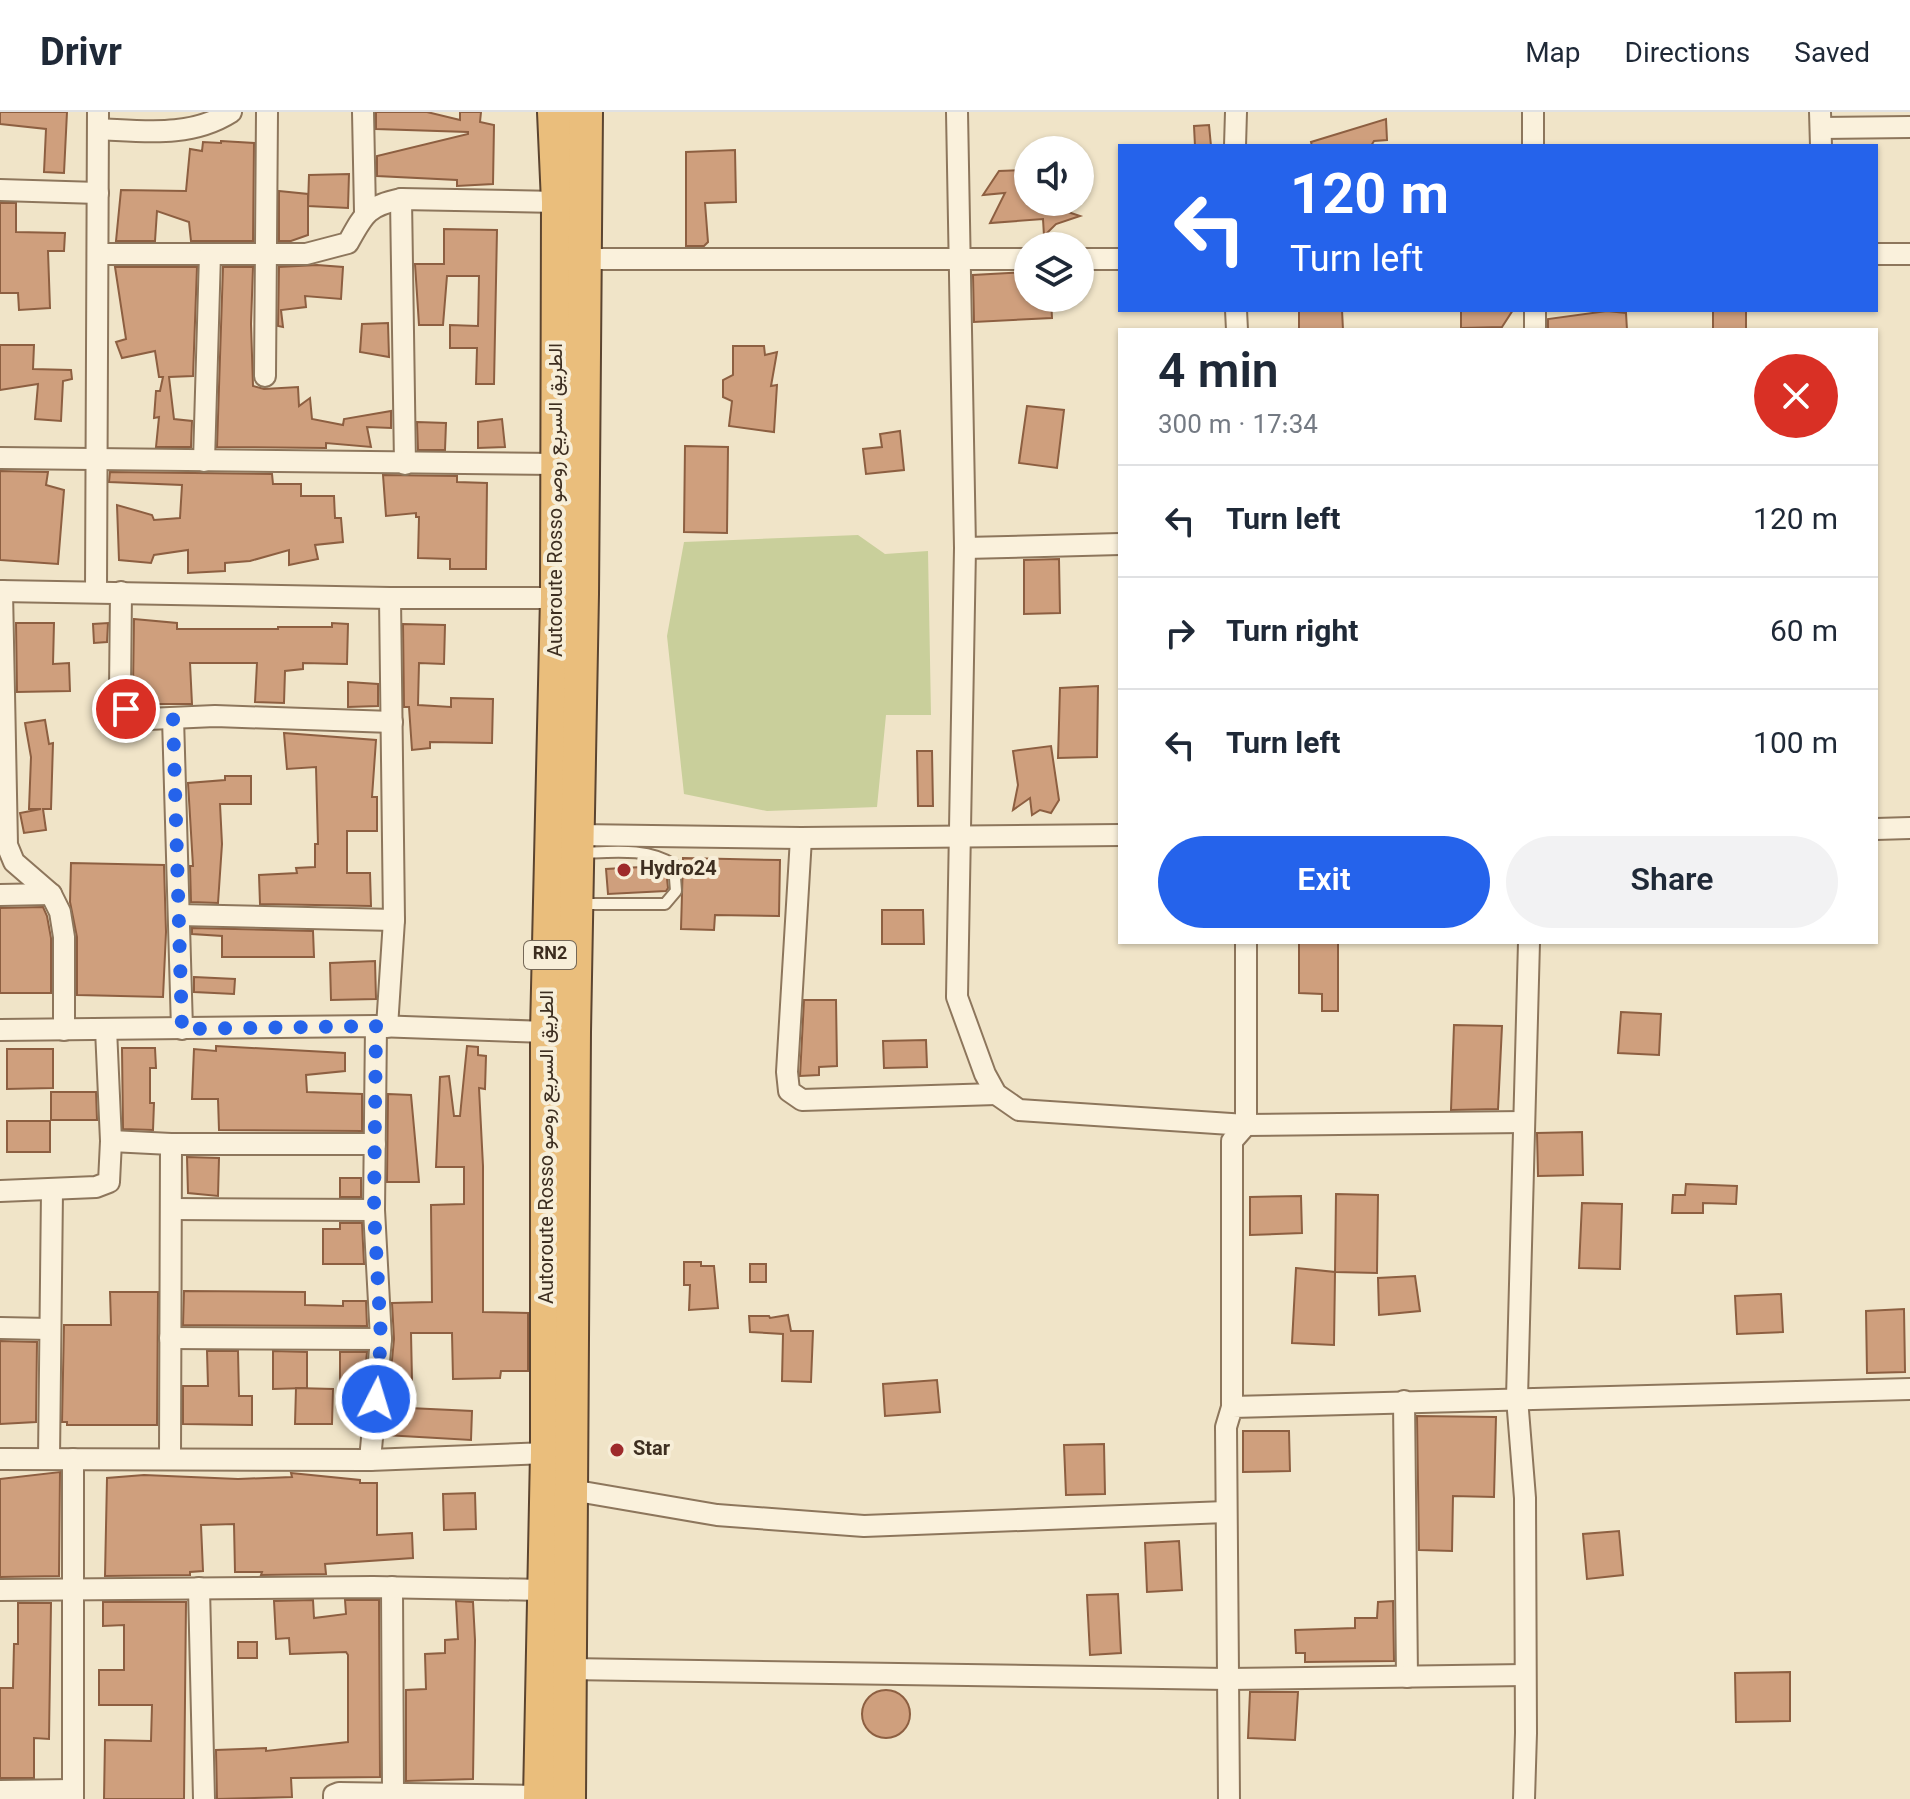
<!DOCTYPE html>
<meta charset="utf-8">
<style>
:root{--surface:#fff;--page:#f2f2f3;--text:#1f2937;--muted:#747a83;--line:#e0e1e3;--accent:#2563eb}
body{margin:0;font-family:Georgia,Vazirmatn,serif;background:var(--page);color:var(--text);height:100vh;display:flex;flex-direction:column;font-size:30px;white-space:nowrap}
*{box-sizing:border-box;margin:0}
p{font-size:26px;color:var(--muted)}
.icon{flex:none;width:44px;height:44px;fill:none;stroke:currentColor;stroke-width:2;stroke-linecap:round;stroke-linejoin:round}
.map{position:relative;flex:1;overflow:hidden}
.drawer{position:absolute;left:1118px;top:216px;width:760px;height:616px;display:flex;flex-direction:column;background:var(--surface);border-radius:0px;box-shadow:0 2px 6px #0004}
.drawer>*{flex:none}
.hud{position:absolute;left:1118px;top:32px;width:760px;height:168px;border-radius:0px;box-shadow:0 2px 6px #0004;background:#2563eb;color:#fff;overflow:hidden}
.buttons{position:absolute;left:1014px;top:24px;display:grid;gap:16px}
.buttons a{display:grid;place-items:center;width:80px;height:80px;border-radius:50%;background:var(--surface);box-shadow:0 2px 6px #0004;font-size:40px}
.pin{position:absolute;display:grid;place-items:center;width:68px;height:68px;color:#fff;margin:-34px;border:4px solid #fff;border-radius:50%;box-shadow:0 2px 8px #0007}
.me{position:absolute;width:88px;margin:-44px;rotate:5deg;stroke-linejoin:round;filter:drop-shadow(0 0 6px #0008)}
.turn{display:flex;align-items:center;gap:28px;height:168px;padding:0 40px;font-size:36px}
.turn .icon{width:104px;height:104px;stroke-width:2.5}
.turn b{display:block;font-size:56px;line-height:68px}
.round{display:grid;place-items:center;flex:none;width:84px;height:84px;border-radius:42px;background:var(--page)}
.head{display:flex;align-items:center;justify-content:space-between;height:136px;padding:0 40px}
h1{font-size:48px;font-weight:600;line-height:60px}
.button{display:flex;gap:16px;margin-top:auto;padding:16px 40px}
.button a{flex:1;height:92px;border-radius:48px;background:var(--accent);color:#fff;font-size:32px;font-weight:600;line-height:92px;text-align:center}
.button a+a{background:var(--page);color:var(--text)}
ul{padding:0;list-style:none}
li{display:flex;align-items:center;gap:24px;height:112px;padding:0 40px;border-top:2px solid var(--line)}
li div{flex:1}
li b{display:block;font-size:30px}
li em{font-style:normal}
header{display:flex;align-items:center;gap:48px;box-sizing:border-box;height:112px;padding:0 40px;background:var(--surface);border-bottom:2px solid var(--line)}
header strong{font-size:38px}
nav{display:flex;gap:44px;margin-inline-start:auto;font-size:28px}
.map>svg:first-child{display:block}
.green{fill:#c9cf9b}
.building{fill:#cf9f7d;stroke:#8d5f41;stroke-width:2}
.lines{fill:none;stroke-linecap:round;stroke-linejoin:round}
.service-casing{stroke:#8d765c;stroke-width:14}
.minor-casing{stroke:#8d765c;stroke-width:24}
.trunk-casing{stroke:#5b4430;stroke-width:36}
.service{stroke:#faf1dc;stroke-width:10}
.minor{stroke:#faf1dc;stroke-width:20}
.trunk{stroke:#eabe7c;stroke-width:32}
.route{stroke:#2563eb;stroke-width:14;stroke-dasharray:0 25.2}
.poi-dot{fill:#9e2a2b;stroke:#f7eed8;stroke-width:3}
.labels{text-anchor:middle;dominant-baseline:central;stroke-width:8;stroke-linejoin:round;paint-order:stroke}
.shield{fill:#f7eed8;stroke:#756857;stroke-width:2}
.shield-label{font-size:18px;font-weight:bold;fill:#3d2e20}
.street-label{font-size:20px;fill:#3d2e20;stroke:#f7eed8}
.poi-label{font-size:20px;font-weight:bold;fill:#3d2e20;stroke:#f7eed8;text-anchor:start}
</style>
<header>
<strong>Drivr</strong>
<nav><a>Map</a><a>Directions</a><a>Saved</a></nav>
</header>
<div class="map">
<svg width="1910" height="1687" viewBox="0 0 1910 1687">
<rect width="100%" height="100%" fill="#f0e4c8"/>
<polygon class="green" points="858,423 885,442 928,439 931,603 886,603 877,695 767,699 684,682 667,524 684,430"/>
<g class="building">
<polygon points="0,0 67,0 64,61 44,60 46,17 0,12"/>
<polygon points="376,0 427,0 460,8 460,0 481,0 480,10 494,13 493,72 457,74 457,68 377,64 377,44 468,22 468,20 376,17"/>
<polygon points="1386,7 1387,28 1374,29 1371,34 1312,34 1311,30"/>
<polygon points="1209,13 1211,34 1195,34 1194,14"/>
<polygon points="221,29 254,31 253,129 191,129 189,110 157,99 155,129 116,129 121,78 186,79 190,37 202,39 203,30 221,31"/>
<polygon points="735,38 736,90 705,91 708,130 704,134 686,134 686,40"/>
<polygon points="1028,58 1028,90 1062,90 1062,98 1080,104 1056,112 1044,124 1043,107 990,111 1005,81 983,83 999,59"/>
<polygon points="349,62 348,96 308,94 309,63"/>
<polygon points="279,79 308,82 308,123 291,129 279,129"/>
<polygon points="0,91 16,91 16,120 65,121 64,139 48,139 50,196 19,198 18,181 0,181"/>
<polygon points="444,117 497,118 494,272 476,272 477,236 450,236 450,213 478,214 479,164 447,164 443,213 419,213 415,152 444,152"/>
<polygon points="317,153 343,155 341,187 305,184 306,195 281,198 283,215 278,214 279,155"/>
<polygon points="115,155 197,155 193,264 169,265 174,307 192,309 191,335 156,335 159,305 154,306 156,279 160,279 163,265 159,265 155,239 122,246 116,230 126,227"/>
<polygon points="223,155 253,155 251,212 253,274 264,277 298,275 299,294 310,286 312,307 343,313 344,307 391,299 391,316 367,315 371,335 326,331 326,336 217,335"/>
<polygon points="1028,160 1028,186 1051,186 1052,206 974,210 973,163"/>
<polygon points="1299,198 1342,198 1343,218 1299,218"/>
<polygon points="1461,198 1513,198 1502,215 1461,216"/>
<rect x="1713" y="198" width="33" height="20"/>
<polygon points="1607,199 1626,201 1627,218 1548,218 1548,207"/>
<polygon points="388,211 389,245 360,240 362,212"/>
<polygon points="0,233 34,233 33,257 71,258 72,267 63,269 61,309 35,307 38,272 0,278"/>
<polygon points="733,234 764,234 765,243 777,240 771,274 777,273 774,320 729,314 732,289 723,285 723,268 733,263"/>
<polygon points="1027,294 1064,298 1057,356 1019,351"/>
<polygon points="502,307 505,335 478,336 478,310"/>
<polygon points="417,310 446,311 445,338 418,338"/>
<polygon points="900,319 904,358 866,362 863,337 882,335 880,322"/>
<polygon points="685,334 728,335 727,421 684,420"/>
<polygon points="0,359 48,360 46,373 64,378 58,452 0,448"/>
<polygon points="110,360 272,362 273,372 301,372 301,384 334,384 335,406 341,406 343,430 315,433 318,447 289,453 289,438 250,449 225,451 225,459 188,461 188,438 154,443 151,451 119,448 117,393 152,403 154,408 180,406 182,373 109,370"/>
<polygon points="383,363 457,364 457,370 487,371 486,457 450,457 450,447 418,446 419,405 416,405 416,401 386,404"/>
<polygon points="1059,447 1060,501 1024,502 1024,448"/>
<polygon points="134,507 177,511 177,517 278,517 278,515 332,515 332,511 348,512 347,552 303,551 303,557 285,559 284,591 255,590 257,551 190,551 192,592 141,592 137,589 133,576"/>
<polygon points="16,511 54,511 53,552 69,551 70,579 17,580"/>
<polygon points="108,511 107,530 94,531 93,512"/>
<polygon points="403,512 445,513 444,552 419,551 418,593 451,595 451,586 493,587 492,631 430,630 430,636 412,638 409,595 404,595"/>
<polygon points="348,570 378,572 378,594 348,595"/>
<polygon points="1098,574 1097,645 1058,646 1060,576"/>
<polygon points="45,608 49,632 53,631 51,697 43,697 46,718 24,721 20,701 41,697 29,697 31,645 25,611"/>
<polygon points="284,621 376,628 372,685 377,685 377,719 347,719 347,761 370,761 371,794 260,792 259,763 297,761 296,756 315,755 315,732 318,732 316,655 287,657"/>
<polygon points="1051,634 1059,688 1051,701 1040,698 1032,703 1030,686 1013,698 1018,673 1013,639"/>
<polygon points="917,639 932,639 933,694 918,694"/>
<polygon points="225,664 251,664 251,692 220,692 222,732 218,791 191,790 190,754 193,754 188,671 225,668"/>
<polygon points="683,746 780,748 779,804 715,803 714,818 681,817"/>
<polygon points="71,751 164,753 166,820 163,885 77,883 77,825 70,790"/>
<polygon points="660,754 666,758 668,776 666,779 608,782 606,757"/>
<polygon points="43,795 47,804 51,826 51,881 0,881 0,796"/>
<polygon points="882,798 923,798 924,832 882,832"/>
<polygon points="192,816 313,819 314,845 222,845 222,824 192,822"/>
<polygon points="1299,830 1338,830 1338,899 1322,899 1322,882 1299,881"/>
<polygon points="375,849 376,887 331,888 330,851"/>
<polygon points="194,865 235,867 234,882 194,880"/>
<polygon points="804,888 836,888 837,954 819,955 819,963 800,964"/>
<polygon points="1621,900 1661,902 1659,943 1618,941"/>
<polygon points="1454,913 1502,914 1498,997 1451,998"/>
<polygon points="926,928 927,955 884,956 883,929"/>
<polygon points="216,934 345,941 345,959 306,963 307,980 362,982 362,1019 219,1018 218,987 192,987 194,937 216,939"/>
<polygon points="467,934 478,935 478,943 486,944 485,977 479,976 483,1054 483,1200 528,1201 528,1259 501,1259 500,1266 453,1267 452,1221 411,1221 412,1268 390,1269 394,1227 392,1191 432,1190 431,1093 464,1092 464,1055 436,1055 440,965 449,964 454,1004 460,1004"/>
<polygon points="122,936 155,936 156,956 150,956 150,991 154,991 153,1018 123,1017"/>
<polygon points="7,937 53,937 53,976 7,977"/>
<polygon points="51,980 96,980 97,1008 51,1008"/>
<polygon points="388,982 411,983 419,1070 387,1070"/>
<rect x="7" y="1009" width="43" height="31"/>
<polygon points="1582,1020 1583,1063 1538,1064 1537,1021"/>
<polygon points="187,1045 219,1046 218,1084 188,1081"/>
<rect x="340" y="1066" width="21" height="19"/>
<polygon points="1686,1072 1737,1074 1736,1092 1703,1091 1703,1101 1672,1101 1673,1083 1685,1083"/>
<polygon points="1336,1082 1378,1083 1377,1161 1335,1160"/>
<polygon points="1301,1084 1302,1121 1250,1123 1250,1085"/>
<polygon points="1582,1091 1622,1092 1620,1157 1579,1156"/>
<polygon points="340,1111 362,1111 364,1152 323,1152 323,1117 340,1117"/>
<polygon points="684,1150 701,1150 701,1154 714,1154 718,1196 689,1198 690,1173 684,1173"/>
<rect x="750" y="1152" width="16" height="18"/>
<polygon points="1296,1156 1335,1160 1334,1233 1292,1231"/>
<polygon points="1415,1164 1420,1199 1379,1203 1378,1166"/>
<polygon points="184,1179 305,1180 305,1193 343,1194 343,1189 366,1189 367,1214 183,1213"/>
<polygon points="110,1180 158,1180 157,1313 67,1313 67,1310 62,1310 64,1213 111,1213"/>
<polygon points="1781,1182 1783,1220 1737,1222 1735,1184"/>
<polygon points="1904,1197 1905,1260 1867,1261 1866,1199"/>
<polygon points="788,1203 791,1219 813,1219 811,1270 782,1269 783,1222 750,1220 749,1204 769,1204 770,1206"/>
<polygon points="0,1229 37,1230 36,1310 0,1312"/>
<polygon points="207,1239 238,1239 239,1284 252,1284 252,1313 183,1312 183,1274 208,1274"/>
<polygon points="273,1239 307,1240 307,1276 273,1277"/>
<polygon points="340,1240 367,1240 364,1270 340,1270"/>
<polygon points="937,1268 940,1300 885,1304 883,1272"/>
<polygon points="296,1276 333,1277 332,1312 295,1312"/>
<polygon points="388,1295 472,1299 471,1328 385,1323"/>
<polygon points="1417,1304 1496,1305 1494,1385 1453,1384 1452,1439 1419,1438"/>
<polygon points="1243,1319 1289,1319 1290,1359 1243,1360"/>
<polygon points="1104,1332 1105,1382 1066,1383 1064,1333"/>
<polygon points="60,1360 59,1464 0,1465 0,1367"/>
<polygon points="291,1361 360,1368 360,1371 377,1371 377,1423 412,1421 413,1446 325,1452 326,1462 261,1463 262,1460 235,1460 234,1412 201,1413 203,1459 190,1460 190,1463 105,1464 107,1366 144,1363 238,1367 292,1365"/>
<polygon points="475,1381 476,1417 444,1418 443,1382"/>
<polygon points="1619,1419 1623,1463 1587,1467 1583,1422"/>
<polygon points="1179,1429 1182,1478 1147,1480 1145,1431"/>
<polygon points="1118,1482 1121,1541 1090,1543 1087,1483"/>
<polygon points="313,1488 314,1506 346,1502 345,1488 379,1488 380,1665 291,1666 292,1685 217,1687 216,1638 266,1636 266,1639 348,1630 348,1543 346,1540 290,1542 289,1526 276,1527 274,1489"/>
<polygon points="456,1489 473,1490 475,1528 473,1667 406,1669 406,1578 426,1577 425,1542 445,1541 445,1528 458,1527"/>
<polygon points="1393,1489 1394,1549 1305,1550 1305,1541 1296,1541 1295,1518 1355,1516 1355,1506 1377,1506 1378,1490"/>
<polygon points="103,1490 186,1490 184,1687 104,1687 105,1628 151,1629 152,1593 99,1593 99,1558 124,1558 124,1513 103,1514"/>
<polygon points="18,1491 51,1491 49,1627 34,1626 34,1666 0,1666 0,1576 13,1576 14,1532 18,1532"/>
<rect x="238" y="1530" width="19" height="16"/>
<polygon points="1790,1560 1790,1609 1736,1610 1735,1561"/>
<circle cx="886" cy="1602" r="24"/>
<polygon points="1250,1580 1298,1580 1295,1628 1248,1626"/>
</g>
<g class="lines">
<g class="service-casing">
<path id="service" d="M 578,792 L 665,792 L 676,779 L 674,753 C 648,735 611,740 580,741"/>
</g>
<g class="minor-casing">
<g id="minor">
<polyline points="363,0 365,100"/>
<polyline points="957,0 965,436 957,885 985,962 996,982 1019,998 1246,1013 1524,1010"/>
<polyline points="1533,0 1533,34"/>
<polyline points="1820,0 1821,34"/>
<polyline points="1821,16 1910,15"/>
<path d="M 98,17 C 144,19 190,26 231,0"/>
<polyline points="1235,34 1236,0"/>
<polyline points="0,78 98,81"/>
<polyline points="401,87 405,352"/>
<path d="M 98,142 L 306,142 L 348,131 C 364,102 367,94 401,87 L 558,90"/>
<polyline points="1876,142 1910,142"/>
<polyline points="585,147 1028,147"/>
<polyline points="1080,147 1120,147"/>
<polyline points="1236,198 1237,218"/>
<polyline points="1535,218 1535,198"/>
<polyline points="265,264 267,0"/>
<polyline points="0,346 557,352"/>
<polyline points="204,349 210,142"/>
<polyline points="965,436 1120,432"/>
<polyline points="0,479 390,486 557,486"/>
<polyline points="2,479 7,733 14,750 51,782 60,800 64,825 64,918"/>
<polyline points="96,479 98,0"/>
<polyline points="121,480 120,578 126,597 136,605 148,607 215,604 392,610"/>
<polyline points="173,606 182,917"/>
<polyline points="1876,717 1910,716"/>
<polyline points="578,723 801,726 1120,723"/>
<polyline points="801,726 787,960 789,979 802,988 996,982"/>
<polyline points="0,783 51,782"/>
<polyline points="179,803 394,808"/>
<polyline points="387,915 394,808 390,486"/>
<polyline points="0,918 376,914 547,920"/>
<polyline points="111,1029 171,1032 375,1032"/>
<polyline points="0,1079 96,1075 109,1070 111,1029 106,917"/>
<polyline points="171,1097 374,1098"/>
<polyline points="0,1216 50,1217"/>
<polyline points="170,1226 381,1227"/>
<polyline points="1404,1289 1407,1565"/>
<polyline points="1232,1295 1232,1029 1246,1013 1246,830"/>
<polyline points="0,1347 370,1348 547,1341"/>
<polyline points="49,1347 52,1079"/>
<polyline points="170,1347 171,1032"/>
<polyline points="370,1348 381,1227 374,1098 376,914"/>
<polyline points="571,1378 717,1403 864,1414 1226,1400"/>
<polyline points="392,1475 393,1680"/>
<polyline points="199,1476 204,1687"/>
<polyline points="0,1478 373,1475 544,1478"/>
<polyline points="568,1557 1227,1567 1525,1563"/>
<polyline points="0,1679 73,1678"/>
<polyline points="73,1687 73,1347"/>
<polyline points="334,1687 334,1683 339,1681 540,1684"/>
<polyline points="1229,1687 1226,1315 1232,1295 1910,1277"/>
<polyline points="1524,1687 1526,1621 1525,1386 1517,1286 1529,830"/>
</g>
</g>
<g class="trunk-casing">
<g id="trunk">
<polyline points="540,1687 547,1341 547,920 557,486 558,90 554,0"/>
<polyline points="569,1687 574,920 582,482 586,0"/>
</g>
</g>
<use href="#service" class="service"/>
<use href="#minor" class="minor"/>
<use href="#trunk" class="trunk"/>
</g>
<g class="lines">
<path class="route" d="M 126,597 C 141,608 155,607 173,606 L 182,917 L 376,914 L 374,1098 L 381,1227 L 376,1287"/>
</g>
<g class="poi-dot">
<circle cx="624" cy="758" r="8"/>
<circle cx="617" cy="1338" r="8"/>
</g>
<g class="labels">
<rect class="shield" x="524" y="829" width="52" height="28" rx="6"/>
<g class="shield-label">
<text x="550" y="843">RN2</text>
</g>
<g class="street-label">
<text transform="translate(557 388) rotate(-90)">Autoroute Rosso الطريق السريع روصو</text>
<text transform="translate(548 1035) rotate(-90)">Autoroute Rosso الطريق السريع روصو</text>
</g>
<g class="poi-label">
<text x="640" y="758">Hydro24</text>
<text x="633" y="1338">Star</text>
</g>
</g>
</svg>
<div class="buttons">
<a><svg class="icon" aria-label="sound" viewBox="0 0 24 24"><path d="M4 9h4l5-4v14l-5-4H4zM17 9q2 3 0 6"/></svg></a>
<a><svg class="icon" aria-label="layers" viewBox="0 0 24 24"><path d="M12 4l9 5-9 5-9-5zM3 14l9 5 9-5"/></svg></a>
</div>
<div class="pin" style="left:126px;top:597px;background:#d93025"><svg class="icon" aria-label="arrive" viewBox="0 0 24 24"><path d="M6 21V4h12l-3 4 3 4H6"/></svg></div>
<svg class="me" style="left:376px;top:1287px" viewBox="-20 -20 40 40"><circle r="17" fill="#2563eb" stroke="#fff" stroke-width="3"/><path d="M0-11L8 9 0 5-8 9z" fill="#fff"/></svg>
<div class="hud">
<div class="turn"><svg class="icon" aria-label="left" viewBox="0 0 24 24"><path d="M17 20v-9H6M10 6l-5 5 5 5"/></svg><div><b>120 m</b>Turn left</div></div>
</div>
<section class="drawer">
<div class="head"><div><h1>4 min</h1><p>300 m · 17:34</p></div><a class="round" style="background:#d93025;color:#fff"><svg class="icon" aria-label="close" viewBox="0 0 24 24"><path d="M6 6l12 12M18 6L6 18"/></svg></a></div>
<ul>
<li><svg class="icon" aria-label="left" viewBox="0 0 24 24"><path d="M17 20v-9H6M10 6l-5 5 5 5"/></svg><div><b>Turn left</b></div><em>120 m</em></li>
<li><svg class="icon" aria-label="right" viewBox="0 0 24 24"><path d="M7 20v-9h11M14 6l5 5-5 5"/></svg><div><b>Turn right</b></div><em>60 m</em></li>
<li><svg class="icon" aria-label="left" viewBox="0 0 24 24"><path d="M17 20v-9H6M10 6l-5 5 5 5"/></svg><div><b>Turn left</b></div><em>100 m</em></li>
</ul>
<div class="button"><a>Exit</a><a>Share</a></div>
</section>
</div>
